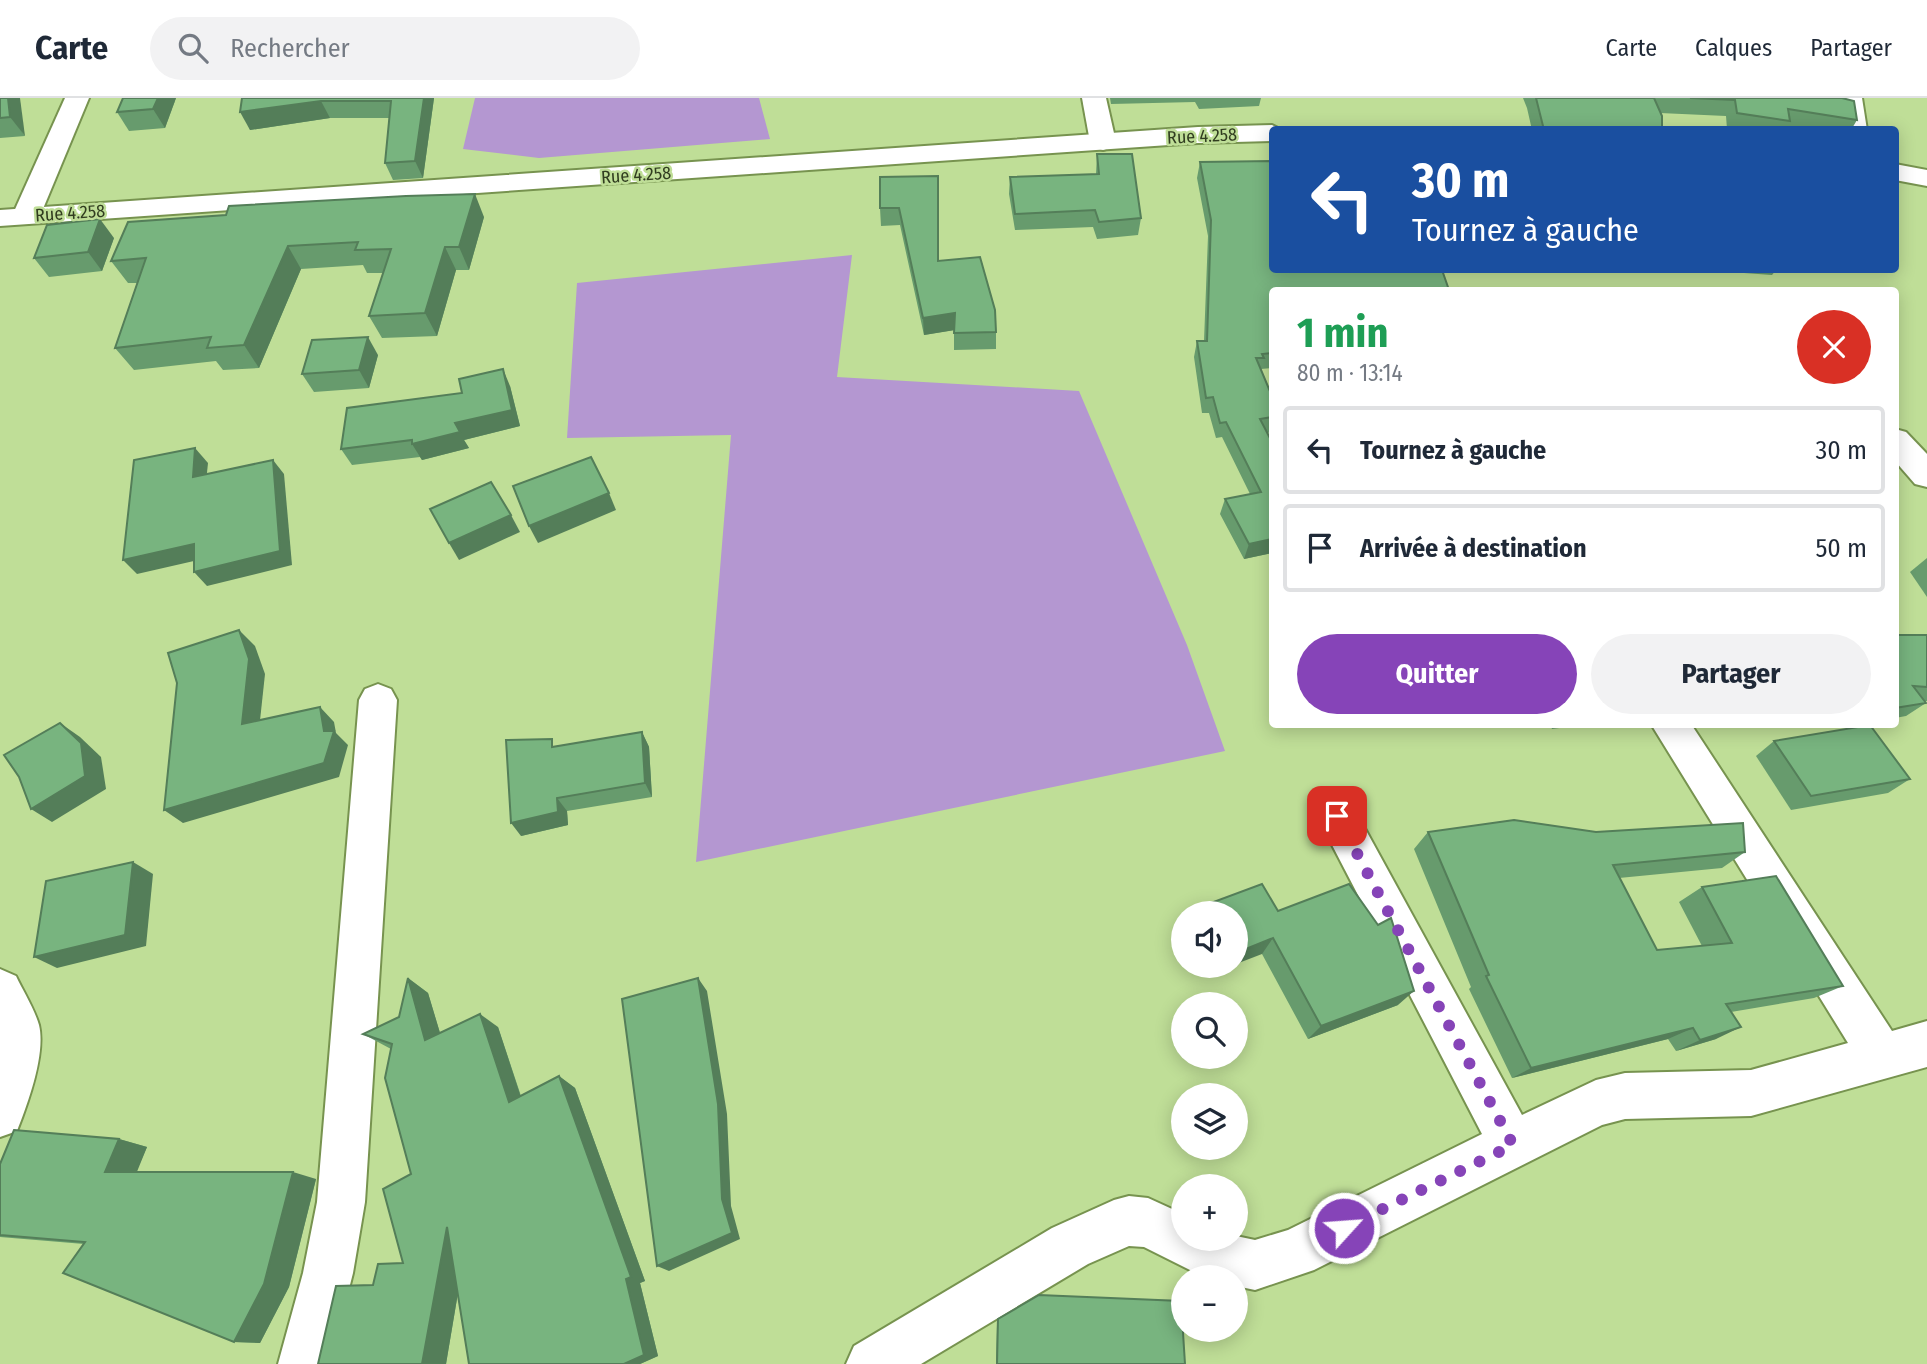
<!DOCTYPE html>
<html lang="fr">
<meta charset="utf-8">
<style>
:root{--surface:#fff;--page:#f2f2f3;--text:#1f2937;--muted:#747a83;--line:#e0e1e3;--accent:#8644b8}
body{margin:0;font-family:"Fira Sans Condensed",sans-serif;background:var(--page);color:var(--text);height:100vh;display:flex;flex-direction:column;font-size:26px;white-space:nowrap}
*{box-sizing:border-box;margin:0}
p{font-size:23px;color:var(--muted)}
.icon{flex:none;width:38px;height:38px;fill:none;stroke:currentColor;stroke-width:2;stroke-linecap:round;stroke-linejoin:round}
.map{position:relative;flex:1;overflow:hidden}
.panel{position:absolute;left:1269px;top:189px;width:630px;height:441px;display:flex;flex-direction:column;background:var(--surface);border-radius:7px;box-shadow:0 4px 18px #0003}
.panel>*{flex:none}
.guide{position:absolute;left:1269px;top:28px;width:630px;height:147px;border-radius:7px;box-shadow:0 4px 18px #0003;background:#1a4fa0;color:#fff;overflow:hidden}
.tools{position:absolute;left:1171px;top:803px;display:grid;gap:14px}
.tools a{display:grid;place-items:center;width:77px;height:77px;border-radius:50%;background:var(--surface);box-shadow:0 4px 18px #0003;font-size:35px}
.pin{position:absolute;display:grid;place-items:center;width:60px;height:60px;color:#fff;margin:-30px;border-radius:14px;box-shadow:0 4px 10px #0006}
.me{position:absolute;width:77px;margin:-38px;rotate:64deg;stroke-linejoin:round;filter:drop-shadow(0 0 5px #0008)}
.turn{display:flex;align-items:center;gap:24px;height:147px;padding:0 28px;font-size:32px}
.turn .icon{width:91px;height:91px;stroke-width:2.5}
.turn b{display:block;font-size:49px;line-height:60px}
.round{display:grid;place-items:center;flex:none;width:74px;height:74px;border-radius:37px;background:var(--page)}
.overview{display:flex;align-items:center;justify-content:space-between;height:119px;padding:0 28px}
h1{font-size:42px;font-weight:700;line-height:52px;color:#1e9e55}
.cta{display:flex;gap:14px;margin-top:auto;padding:14px 28px}
.cta a{flex:1;height:80px;border-radius:42px;background:var(--accent);color:#fff;font-size:28px;font-weight:700;line-height:80px;text-align:center}
.cta a+a{background:var(--page);color:var(--text)}
ul{padding:0;list-style:none}
li{display:flex;align-items:center;gap:21px;height:88px;margin:0 14px 10px;padding:0 14px;border:4px solid var(--line);border-radius:7px}
li div{flex:1}
li b{display:block;font-size:26px}
li em{font-style:normal}
header{display:flex;align-items:center;gap:42px;box-sizing:border-box;height:98px;padding:0 35px;background:var(--surface);border-bottom:2px solid var(--line)}
header strong{font-size:33px}
nav{display:flex;gap:38px;margin-inline-start:auto;font-size:24px}
.search{width:490px;height:63px;background:var(--page);display:flex;align-items:center;gap:18px;box-sizing:border-box;padding:0 24px;border-radius:38px;color:var(--muted);font-size:26px}
.map>svg:first-child{display:block}
.green{fill:#b497d1}
.lines{fill:none;stroke-linecap:round;stroke-linejoin:round}
.street-casing{stroke:#77934f;stroke-width:4}
.highway-casing{stroke:#77934f;stroke-width:4}
.street{fill:#fff;fill-rule:evenodd}
.highway{fill:#fff;fill-rule:evenodd}
.wall{fill:#679b6d}
.shaded-wall{fill:#547e59}
.building{fill:#78b47f;stroke:#547e59;stroke-width:2}
.route{stroke:#8644b8;stroke-width:12;stroke-dasharray:0 21.6}
.labels{text-anchor:middle;dominant-baseline:central;stroke-width:5;stroke-linejoin:round;paint-order:stroke}
.far-street-label{font-size:18px;fill:#313d20;stroke:#bfde97}
</style>
<header>
<strong>Carte</strong>
<div class="search"><svg class="icon" aria-label="search" viewBox="0 0 24 24"><circle cx="10" cy="10" r="6"/><path d="M15 15l6 6"/></svg>Rechercher</div>
<nav><a>Carte</a><a>Calques</a><a>Partager</a></nav>
</header>
<div class="map">
<svg width="1927" height="1266" viewBox="0 0 1927 1266">
<rect width="100%" height="100%" fill="#bfde97"/>
<g class="green">
<polygon points="475,0 759,0 770,41 539,60 463,51"/>
<polygon points="852,157 837,279 1079,293 1187,547 1225,653 696,764 731,337 567,340 577,185"/>
</g>
<g class="lines">
<g class="street-casing">
<g id="street">
<polygon points="65,0 89,0 40,118 36,124 26,126 16,124 12,118"/>
<polygon points="1082,0 1106,0 1116,44 1112,49 1103,52 1094,49 1090,44"/>
<polygon points="1838,0 1862,0 1867,32 1841,32"/>
<polygon points="1895,331 1906,334 1927,356 1927,389 1915,386 1895,363"/>
<polygon points="378,586 391,591 397,602 365,1104 353,1175 330,1266 278,1266 303,1175 317,1104 359,602 365,591"/>
<polygon points="1651,626 1691,626 1892,933 1927,923 1927,969 1751,1018 1625,1021 1602,1027 1314,1172 1255,1192 1236,1188 1236,1180 1206,1180 1144,1149 1129,1148 1088,1166 921,1266 846,1266 854,1248 1052,1130 1114,1102 1129,1098 1148,1100 1183,1116 1183,1141 1236,1141 1236,1138 1255,1142 1288,1132 1482,1036 1317,718 1323,705 1337,700 1351,705 1522,1017 1596,982 1625,975 1751,972 1848,945"/>
<path d="M 0,871 L 16,878 C 23,893 34,910 39,927 C 46,956 28,1005 17,1033 L 0,1039 Z"/>
</g>
</g>
<g class="highway-casing">
<g id="highway">
<polygon points="1272,27 1282,32 1272,32 1272,43 1198,45 0,128 0,112 1198,29"/>
<polygon points="1895,66 1927,72 1927,88 1895,82"/>
</g>
</g>
<use href="#street" class="street"/>
<use href="#highway" class="highway"/>
</g>
<g class="wall">
<polygon points="0,0 25,38 0,40"/>
<polygon points="176,0 165,30 129,33 117,14"/>
<polygon points="242,0 434,0 423,80 393,82 385,65 389,20 330,20 250,32"/>
<polygon points="1110,0 1261,0 1259,8 1199,11 1195,4 1111,6"/>
<polygon points="1523,0 1842,0 1857,22 1851,32 1806,32 1786,28 1784,32 1728,32 1727,31 1726,18 1660,15 1662,32 1532,32 1527,10"/>
<polygon points="1097,56 1141,120 1138,137 1097,141 1093,129 1015,132 1009,96 1010,79 1096,76"/>
<polygon points="1200,64 1272,192 1272,270 1261,271 1272,298 1272,334 1267,335 1272,344 1272,455 1244,461 1220,416 1225,401 1250,396 1222,339 1216,340 1209,315 1202,315 1194,259 1197,243 1204,243 1208,138 1197,80"/>
<polygon points="880,79 939,163 996,234 996,251 954,252 954,232 924,237 900,127 881,128 880,110"/>
<polygon points="484,119 469,172 456,172 437,238 382,240 369,218 383,175 367,175 363,167 301,171 259,270 223,272 216,263 134,272 115,250 137,185 128,185 111,163"/>
<polygon points="114,140 102,173 49,179 34,160"/>
<polygon points="1702,172 1776,172 1772,177"/>
<polygon points="378,257 369,290 314,294 302,276"/>
<polygon points="510,288 520,328 464,342 469,350 422,362 420,359 352,367 341,351 462,295"/>
<polygon points="1927,460 1927,499 1910,474"/>
<polygon points="1895,537 1927,537 1927,603 1925,603 1926,605 1906,618 1895,620"/>
<polygon points="1550,626 1589,626 1552,631"/>
<polygon points="642,634 649,649 652,699 567,713 568,727 521,738 556,648"/>
<polygon points="1774,643 1910,681 1888,695 1791,712 1756,658"/>
<polygon points="1428,734 1596,734 1745,754 1722,770 1619,780 1657,852 1702,848 1679,804 1702,789 1843,888 1814,900 1731,914 1716,941 1676,953 1668,941 1512,980 1469,891 1471,889 1414,751"/>
<polygon points="1208,806 1278,813 1398,907 1308,941 1262,856 1236,816 1203,816"/>
<polygon points="408,880 428,895 440,935 498,929 521,998 559,978 575,990 645,1183 640,1185 658,1258 640,1266 469,1266 458,1195 446,1266 318,1266 373,1187 403,1165 411,1076 391,951 363,936 399,919"/>
<polygon points="119,1041 147,1049 136,1074 316,1081 289,1189 260,1245 234,1244 84,1146 0,1139 0,1066"/>
<polygon points="998,1221 1185,1266 996,1266 997,1223"/>
</g>
<g class="shaded-wall">
<polygon points="8,0 20,0 25,38 10,19"/>
<polygon points="158,0 176,0 165,30 153,11"/>
<polygon points="424,0 434,0 423,80 415,63"/>
<polygon points="321,3 330,20 250,32 240,14"/>
<polygon points="475,96 484,119 469,172 459,149"/>
<polygon points="100,121 114,140 102,173 88,154"/>
<polygon points="288,148 301,171 259,270 244,247"/>
<polygon points="445,149 456,172 437,238 425,215"/>
<polygon points="955,215 955,232 924,237 923,220"/>
<polygon points="368,239 378,257 369,290 359,272"/>
<polygon points="503,271 510,288 520,328 464,342 469,350 422,362 412,346 455,325"/>
<polygon points="195,350 208,365 205,394 193,379"/>
<polygon points="273,362 284,376 292,467 207,488 194,474"/>
<polygon points="609,395 616,412 538,445 529,428"/>
<polygon points="511,417 520,434 459,462 449,445"/>
<polygon points="1272,441 1272,455 1244,461 1249,446"/>
<polygon points="194,446 207,460 137,476 123,462"/>
<polygon points="239,532 255,548 265,576 258,641 242,626"/>
<polygon points="320,609 334,624 336,635 348,647 339,679 183,725 164,712 324,633"/>
<polygon points="60,625 80,639 101,659 106,691 52,724 31,711"/>
<polygon points="642,634 649,649 652,699 645,685"/>
<polygon points="557,700 567,713 568,727 521,738 511,725"/>
<polygon points="133,764 153,776 146,848 57,870 34,859"/>
<polygon points="1273,840 1262,856 1236,866 1236,855"/>
<polygon points="408,880 428,895 446,955 425,942"/>
<polygon points="698,880 707,893 727,1016 731,1108 740,1141 669,1173 657,1168 722,1101"/>
<polygon points="1414,893 1398,907 1308,941 1321,928"/>
<polygon points="480,916 498,929 526,1015 509,1004"/>
<polygon points="1741,929 1716,941 1676,953 1700,942"/>
<polygon points="1693,930 1668,941 1512,980 1531,970"/>
<polygon points="559,978 575,990 645,1183 640,1185 658,1258 640,1266 624,1266"/>
<polygon points="119,1041 147,1049 134,1081 105,1074"/>
<polygon points="293,1074 316,1081 289,1189 260,1245 234,1244"/>
<polygon points="447,1129 468,1135 446,1266 422,1266"/>
</g>
<g class="building">
<polygon points="0,0 8,0 10,19 0,20"/>
<polygon points="123,0 158,0 153,11 117,14"/>
<polygon points="242,0 424,0 415,63 385,65 391,3 321,3 240,14"/>
<polygon points="1536,0 1654,0 1662,18 1662,32 1544,32"/>
<polygon points="1690,0 1842,0 1854,3 1857,22 1788,11 1790,23 1737,15 1735,2"/>
<polygon points="1097,56 1132,56 1141,120 1099,124 1095,112 1015,116 1010,79 1099,76"/>
<polygon points="1272,63 1272,172 1442,172 1449,192 1272,192 1272,255 1262,256 1264,260 1256,260 1272,298 1272,319 1260,321 1272,344 1272,441 1249,446 1225,401 1261,394 1226,324 1220,325 1213,299 1206,300 1197,243 1207,243 1211,122 1200,64"/>
<polygon points="938,78 938,163 980,159 995,212 996,234 954,235 955,215 923,220 899,110 880,110 880,79"/>
<polygon points="475,96 459,149 445,149 425,215 369,218 391,151 355,152 358,144 288,148 244,247 207,250 211,239 115,250 146,160 111,163 128,124 226,117 229,108 406,98"/>
<polygon points="100,121 88,154 34,160 47,127"/>
<polygon points="368,239 359,272 302,276 312,242"/>
<polygon points="503,271 512,312 455,325 460,334 412,346 412,342 341,351 347,310 462,295 459,281"/>
<polygon points="195,350 193,379 273,362 280,453 194,474 194,446 123,462 134,362"/>
<polygon points="591,359 609,395 529,428 513,388"/>
<polygon points="491,384 511,417 449,445 430,411"/>
<polygon points="239,532 249,561 242,626 320,609 324,633 334,633 324,665 164,712 177,585 168,555"/>
<polygon points="1895,537 1927,537 1927,589 1913,588 1926,605 1895,610"/>
<polygon points="60,625 81,645 85,678 31,711 19,679 4,657"/>
<polygon points="1870,627 1910,681 1811,698 1774,643"/>
<polygon points="642,634 645,685 557,700 558,714 511,725 506,642 552,641 552,649"/>
<polygon points="1514,722 1596,734 1743,725 1745,754 1613,767 1657,852 1732,845 1702,789 1776,778 1843,888 1726,906 1741,929 1700,942 1693,930 1531,970 1486,878 1489,877 1428,734"/>
<polygon points="133,764 125,837 34,859 46,783"/>
<polygon points="1262,786 1278,813 1349,786 1378,827 1391,820 1414,893 1321,928 1273,840 1236,855 1236,816 1213,816 1208,806"/>
<polygon points="408,880 425,942 480,916 509,1004 559,978 631,1179 626,1181 644,1257 624,1266 469,1266 447,1129 422,1266 318,1266 336,1188 373,1187 378,1166 403,1165 383,1091 411,1076 385,980 392,946 363,936 399,919"/>
<polygon points="698,880 718,1006 722,1101 732,1135 657,1168 622,901"/>
<polygon points="14,1032 119,1041 105,1074 293,1074 264,1186 234,1244 63,1175 85,1144 0,1137 0,1066"/>
<polygon points="1039,1197 1181,1203 1185,1266 997,1266 998,1221"/>
</g>
<g class="lines">
<polyline class="route" points="1337,718 1513,1047 1344,1130"/>
</g>
<g class="labels">
<g class="far-street-label">
<text transform="translate(1202 38) rotate(-3)">Rue 4.258</text>
<text transform="translate(636 77) rotate(-4)">Rue 4.258</text>
<text transform="translate(70 115) rotate(-4)">Rue 4.258</text>
</g>
</g>
</svg>
<div class="tools">
<a><svg class="icon" aria-label="sound" viewBox="0 0 24 24"><path d="M4 9h4l5-4v14l-5-4H4zM17 9q2 3 0 6"/></svg></a>
<a><svg class="icon" aria-label="search" viewBox="0 0 24 24"><circle cx="10" cy="10" r="6"/><path d="M15 15l6 6"/></svg></a>
<a><svg class="icon" aria-label="layers" viewBox="0 0 24 24"><path d="M12 4l9 5-9 5-9-5zM3 14l9 5 9-5"/></svg></a>
<a>+</a>
<a>−</a>
</div>
<div class="pin" style="left:1337px;top:718px;background:#d93025"><svg class="icon" aria-label="arrive" viewBox="0 0 24 24"><path d="M6 21V4h12l-3 4 3 4H6"/></svg></div>
<svg class="me" style="left:1344px;top:1130px" viewBox="-20 -20 40 40"><circle r="17" fill="#8644b8" stroke="#fff" stroke-width="3"/><path d="M0-11L8 9 0 5-8 9z" fill="#fff"/></svg>
<div class="guide">
<div class="turn"><svg class="icon" aria-label="left" viewBox="0 0 24 24"><path d="M17 20v-9H6M10 6l-5 5 5 5"/></svg><div><b>30 m</b>Tournez à gauche</div></div>
</div>
<section class="panel">
<div class="overview"><div><h1>1 min</h1><p>80 m · 13:14</p></div><a class="round" style="background:#d93025;color:#fff"><svg class="icon" aria-label="close" viewBox="0 0 24 24"><path d="M6 6l12 12M18 6L6 18"/></svg></a></div>
<ul>
<li><svg class="icon" aria-label="left" viewBox="0 0 24 24"><path d="M17 20v-9H6M10 6l-5 5 5 5"/></svg><div><b>Tournez à gauche</b></div><em>30 m</em></li>
<li><svg class="icon" aria-label="arrive" viewBox="0 0 24 24"><path d="M6 21V4h12l-3 4 3 4H6"/></svg><div><b>Arrivée à destination</b></div><em>50 m</em></li>
</ul>
<div class="cta"><a>Quitter</a><a>Partager</a></div>
</section>
</div>
